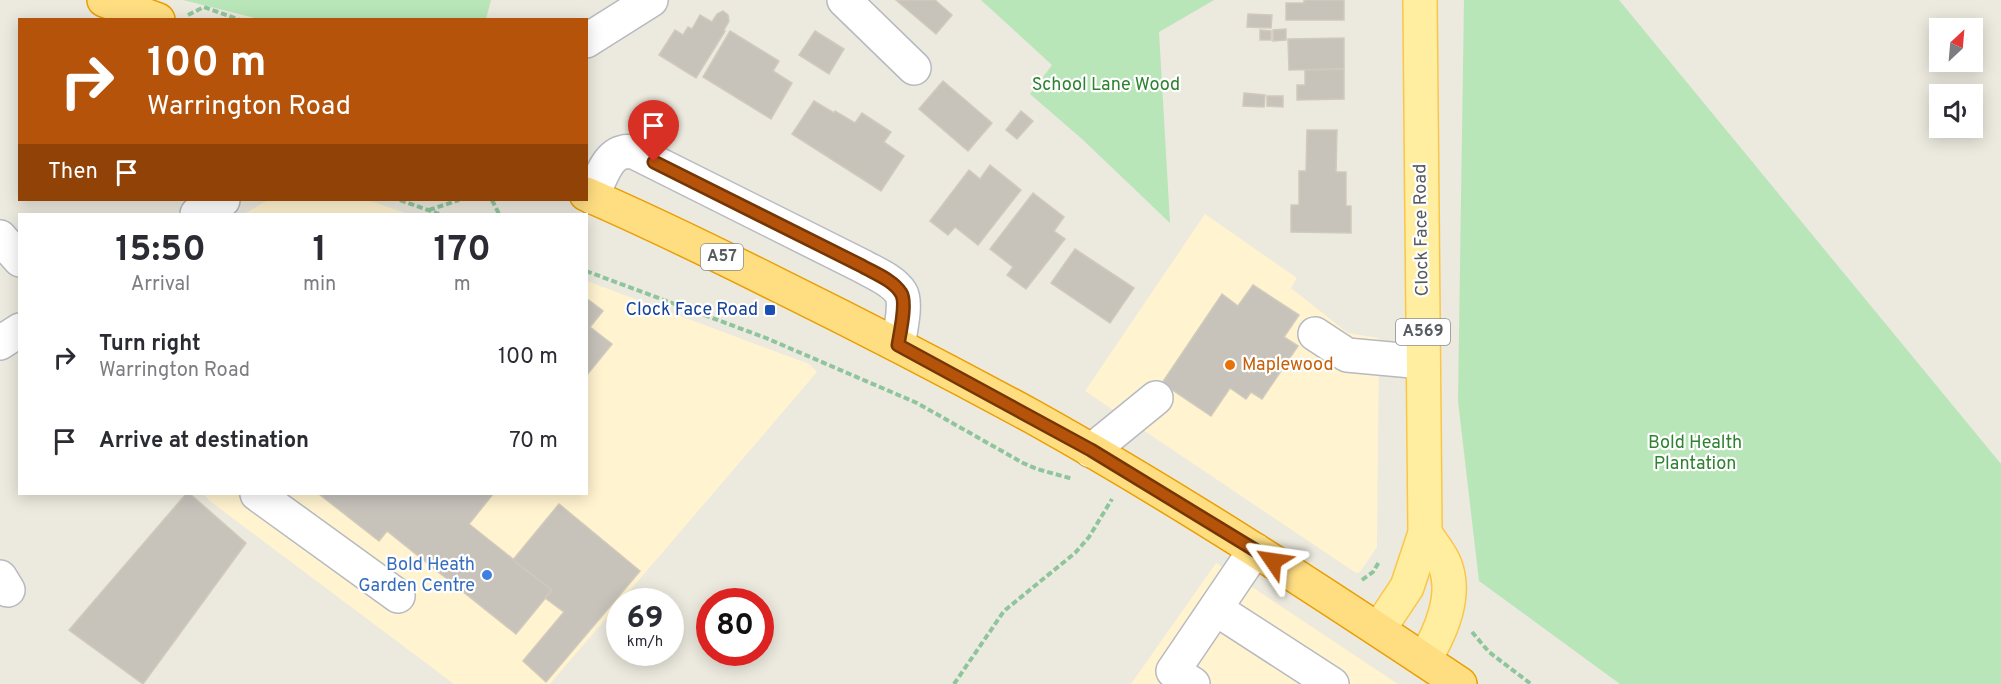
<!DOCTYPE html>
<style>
:root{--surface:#fff;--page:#f2f2f3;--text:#2b2b33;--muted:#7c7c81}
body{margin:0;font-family:Overpass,sans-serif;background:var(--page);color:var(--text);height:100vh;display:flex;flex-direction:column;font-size:22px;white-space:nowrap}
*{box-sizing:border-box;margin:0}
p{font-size:20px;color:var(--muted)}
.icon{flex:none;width:33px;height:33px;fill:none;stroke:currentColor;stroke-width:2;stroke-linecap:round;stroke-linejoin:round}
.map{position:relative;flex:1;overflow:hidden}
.panel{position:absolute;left:18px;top:213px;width:570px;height:282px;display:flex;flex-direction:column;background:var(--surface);border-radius:0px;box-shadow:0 3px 15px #0003}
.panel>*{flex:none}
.banner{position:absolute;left:18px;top:18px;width:570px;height:183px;border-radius:0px;box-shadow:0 3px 15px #0003;background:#b45309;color:#fff;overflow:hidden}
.needle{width:39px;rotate:26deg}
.fabs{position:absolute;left:1929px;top:18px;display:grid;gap:12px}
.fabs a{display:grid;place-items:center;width:54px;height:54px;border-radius:0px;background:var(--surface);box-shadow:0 3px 15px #0003;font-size:30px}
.speed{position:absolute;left:606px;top:588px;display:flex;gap:12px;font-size:30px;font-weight:700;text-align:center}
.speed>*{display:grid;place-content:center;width:78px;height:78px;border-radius:50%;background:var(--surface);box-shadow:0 3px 15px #0003;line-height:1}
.speed small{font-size:15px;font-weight:400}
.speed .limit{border:9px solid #d22;background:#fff;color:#111}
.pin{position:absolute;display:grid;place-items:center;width:51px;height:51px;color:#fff;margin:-62px -26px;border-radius:50% 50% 50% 0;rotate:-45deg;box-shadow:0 0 6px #0007}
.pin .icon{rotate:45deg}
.me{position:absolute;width:66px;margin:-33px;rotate:302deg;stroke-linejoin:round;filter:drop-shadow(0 0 4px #0008)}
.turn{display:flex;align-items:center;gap:21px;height:126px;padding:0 30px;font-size:27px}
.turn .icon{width:78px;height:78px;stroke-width:2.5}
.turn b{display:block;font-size:42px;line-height:51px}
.then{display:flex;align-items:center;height:57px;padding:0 30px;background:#0003;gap:12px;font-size:22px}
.eta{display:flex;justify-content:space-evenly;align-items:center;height:102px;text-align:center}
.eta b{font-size:36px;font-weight:700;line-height:42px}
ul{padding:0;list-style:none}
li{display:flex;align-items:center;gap:18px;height:84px;padding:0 30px}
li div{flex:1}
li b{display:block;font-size:22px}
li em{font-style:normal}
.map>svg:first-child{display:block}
.commercial{fill:#fff3d0}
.green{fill:#b8e6b8}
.building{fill:#c7c3bb;stroke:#d1cabc;stroke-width:1.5}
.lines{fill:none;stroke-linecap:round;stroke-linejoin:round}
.minor-casing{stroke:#b6babf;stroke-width:36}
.major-casing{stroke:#fbc648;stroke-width:36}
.highway-casing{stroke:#ea9e00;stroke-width:36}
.path{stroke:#8fc59d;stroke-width:4;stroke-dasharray:6 3;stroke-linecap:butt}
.minor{stroke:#fff;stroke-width:33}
.major{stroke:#ffeea0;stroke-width:33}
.highway{stroke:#ffde82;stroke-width:33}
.route-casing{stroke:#753606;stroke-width:15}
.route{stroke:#b45309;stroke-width:10}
.transit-dot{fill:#1a4fb4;stroke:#fff;stroke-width:2}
.food-dot{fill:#e8710a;stroke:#fff;stroke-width:2}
.shop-dot{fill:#3f7fe0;stroke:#fff;stroke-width:2}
.labels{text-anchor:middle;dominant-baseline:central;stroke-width:4.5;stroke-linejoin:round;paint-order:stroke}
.shield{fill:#fff;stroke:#898d90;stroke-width:1.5}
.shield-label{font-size:16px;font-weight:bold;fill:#575c61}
.park-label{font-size:18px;fill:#2e8230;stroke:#fff}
.street-label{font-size:18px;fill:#575c61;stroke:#fff}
.transit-label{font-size:18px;fill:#164399;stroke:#fff;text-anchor:end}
.food-label{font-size:18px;fill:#c56008;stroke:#fff;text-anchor:start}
.shop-label{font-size:18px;fill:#366cbe;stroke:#fff;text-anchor:end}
</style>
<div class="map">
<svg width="2001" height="684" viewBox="0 0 2001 684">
<rect width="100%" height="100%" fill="#ece9de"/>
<g class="commercial">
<polygon points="268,200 368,200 408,214 244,214"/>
<polygon points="1205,214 1297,278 1291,288 1348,333 1379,338 1377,547 1360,572 1356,573 1085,391"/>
<polygon points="587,281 809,364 817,372 550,684 454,684 211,502 203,494 586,494"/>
<polygon points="1216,563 1398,684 1131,684"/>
</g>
<g class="green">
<polygon points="183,0 491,0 486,19 259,19"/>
<polygon points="981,0 1214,0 1159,32 1170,223 1082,139 1030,94 1052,65"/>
<polygon points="1464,0 1619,0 2001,464 2001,684 1620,684 1479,581 1458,401"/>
</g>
<g class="building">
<polygon points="896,0 935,0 952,15 936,34"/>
<polygon points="1304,0 1344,0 1344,20 1286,20 1286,3 1304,3"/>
<polygon points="723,11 728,15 729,21 724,30 725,31 696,78 659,55 675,30 683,35 688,27 692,29 700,15 712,22 717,14"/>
<polygon points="1248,14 1272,15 1271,28 1247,27"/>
<polygon points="1286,29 1286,40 1273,41 1273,30"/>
<polygon points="1260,30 1271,31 1271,40 1260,40"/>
<polygon points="730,31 779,61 773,71 792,83 771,119 703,77"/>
<polygon points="815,31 844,49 829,74 799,55"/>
<polygon points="1344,38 1344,69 1289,70 1288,39"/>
<polygon points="1344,69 1344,99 1297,100 1297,85 1305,85 1305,70"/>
<polygon points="943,81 992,123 968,151 919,109"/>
<polygon points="1244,93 1265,95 1264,107 1243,106"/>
<polygon points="1267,96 1283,96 1283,107 1267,106"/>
<polygon points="814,101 834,113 835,111 855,123 862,113 891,132 884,142 904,156 881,191 792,134"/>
<polygon points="1021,111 1033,121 1017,139 1006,130"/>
<polygon points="1307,130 1337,130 1336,172 1346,172 1346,206 1351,206 1351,233 1291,232 1291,205 1299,205 1299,171 1306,171"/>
<polygon points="990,165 1021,190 978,245 955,227 948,235 930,221 969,170 980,179"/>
<polygon points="1033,193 1064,217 1054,231 1065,239 1026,289 1007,275 1013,267 990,249"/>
<polygon points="1075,249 1134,288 1110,323 1051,283"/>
<polygon points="1253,285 1299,315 1284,337 1298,346 1262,399 1251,392 1246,399 1230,388 1211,416 1162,383 1222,294 1238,306"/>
<polygon points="586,298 603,311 590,327 612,344 586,376"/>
<polygon points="186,494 190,494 246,543 143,684 69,630"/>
<polygon points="319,494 493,494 469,524 552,590 516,634 387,531 379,541"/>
<polygon points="559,504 640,571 546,682 523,661 564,612 545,598 552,590 513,560"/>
</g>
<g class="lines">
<g class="minor-casing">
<g id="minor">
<polyline points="844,0 914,68"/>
<polyline points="586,41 651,0"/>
<path d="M 592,197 C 599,183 606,155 624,152 C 627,151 631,152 634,152 L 862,266 C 874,273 893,280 901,293 C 907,302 900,333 898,345"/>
<polyline points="197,214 223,200"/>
<polyline points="0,237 20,260"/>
<polyline points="1315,334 1347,355 1423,362"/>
<polyline points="0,343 20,330"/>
<polyline points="1091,451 1156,398"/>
<polyline points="257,494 398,596"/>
<polyline points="0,577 8,590"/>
<polyline points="1216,609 1332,684"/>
<polyline points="1193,684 1173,671 1255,550"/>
</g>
</g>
<g class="major-casing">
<g id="major">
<polyline points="1379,629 1407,587 1425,533 1420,0"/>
<path d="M 1424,660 C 1440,634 1457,596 1445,565 C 1441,554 1431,543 1425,533"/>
</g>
</g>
<g class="highway-casing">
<g id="highway">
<polyline points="104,0 158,20"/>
<path d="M 586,194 C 653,223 718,255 782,287 C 867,329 950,372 1033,417 C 1180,499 1320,591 1460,684"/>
</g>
</g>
<g class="path">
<polyline points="188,15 204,7 240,20"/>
<polyline points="400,200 439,214"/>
<polyline points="492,200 499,214"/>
<polyline points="429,210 459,200"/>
<polyline points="586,271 766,338 917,403 1023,463 1037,469 1073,479"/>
<polyline points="1362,580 1373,572 1379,562"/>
<polyline points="1472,632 1489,652 1531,684"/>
<polyline points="954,684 1004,611 1075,553 1089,537 1112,499"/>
</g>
<use href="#minor" class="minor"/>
<use href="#major" class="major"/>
<use href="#highway" class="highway"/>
</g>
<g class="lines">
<g class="route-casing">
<path id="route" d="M 654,162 L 862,266 C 874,273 893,280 901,293 C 907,302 900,333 898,345 L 1091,450 L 1273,561"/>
</g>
<use href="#route" class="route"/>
</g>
<rect class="transit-dot" x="764" y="304" width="12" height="12" rx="3"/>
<circle class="food-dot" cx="1230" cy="365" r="6"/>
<circle class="shop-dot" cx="487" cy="575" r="6"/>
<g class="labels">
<g class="shield">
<rect x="701" y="244" width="42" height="26" rx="4.5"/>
<rect x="1396" y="319" width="54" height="26" rx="4.5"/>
</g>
<g class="shield-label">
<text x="722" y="257">A57</text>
<text x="1423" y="332">A569</text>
</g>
<g class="park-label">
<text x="1106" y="85">School Lane Wood</text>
<text x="1695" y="443">Bold Health<tspan x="1695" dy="21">Plantation</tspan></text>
</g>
<g class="street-label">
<text transform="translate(1422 230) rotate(-91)">Clock Face Road</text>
</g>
<g class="transit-label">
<text x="758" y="310">Clock Face Road</text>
</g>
<g class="food-label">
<text x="1242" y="365">Maplewood</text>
</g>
<g class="shop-label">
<text x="475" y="565">Bold Heath<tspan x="475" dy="21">Garden Centre</tspan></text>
</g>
</g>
</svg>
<div class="fabs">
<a><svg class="needle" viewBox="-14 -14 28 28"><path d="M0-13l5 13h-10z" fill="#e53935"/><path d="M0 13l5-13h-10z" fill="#7c7c81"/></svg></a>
<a><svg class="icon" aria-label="sound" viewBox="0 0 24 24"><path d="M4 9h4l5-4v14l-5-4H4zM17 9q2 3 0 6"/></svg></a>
</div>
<div class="speed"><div>69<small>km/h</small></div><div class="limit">80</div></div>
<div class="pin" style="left:654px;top:162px;background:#d93025"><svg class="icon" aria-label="arrive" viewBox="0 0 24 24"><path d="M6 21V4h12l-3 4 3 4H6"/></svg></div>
<svg class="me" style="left:1273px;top:561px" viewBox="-20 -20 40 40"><path d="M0-17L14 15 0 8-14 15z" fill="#b45309" stroke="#fff" stroke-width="4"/></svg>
<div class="banner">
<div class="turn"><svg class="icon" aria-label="right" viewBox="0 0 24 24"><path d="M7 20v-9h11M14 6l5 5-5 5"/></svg><div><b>100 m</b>Warrington Road</div></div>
<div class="then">Then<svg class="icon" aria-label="arrive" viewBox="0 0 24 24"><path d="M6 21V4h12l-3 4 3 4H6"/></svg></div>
</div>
<section class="panel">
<div class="eta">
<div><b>15:50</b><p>Arrival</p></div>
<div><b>1</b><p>min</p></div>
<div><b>170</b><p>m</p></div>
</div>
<ul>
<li><svg class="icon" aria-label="right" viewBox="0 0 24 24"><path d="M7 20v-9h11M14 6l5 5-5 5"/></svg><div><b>Turn right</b><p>Warrington Road</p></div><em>100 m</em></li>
<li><svg class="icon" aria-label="arrive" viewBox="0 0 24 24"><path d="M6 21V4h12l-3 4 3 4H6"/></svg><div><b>Arrive at destination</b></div><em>70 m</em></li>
</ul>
</section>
</div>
